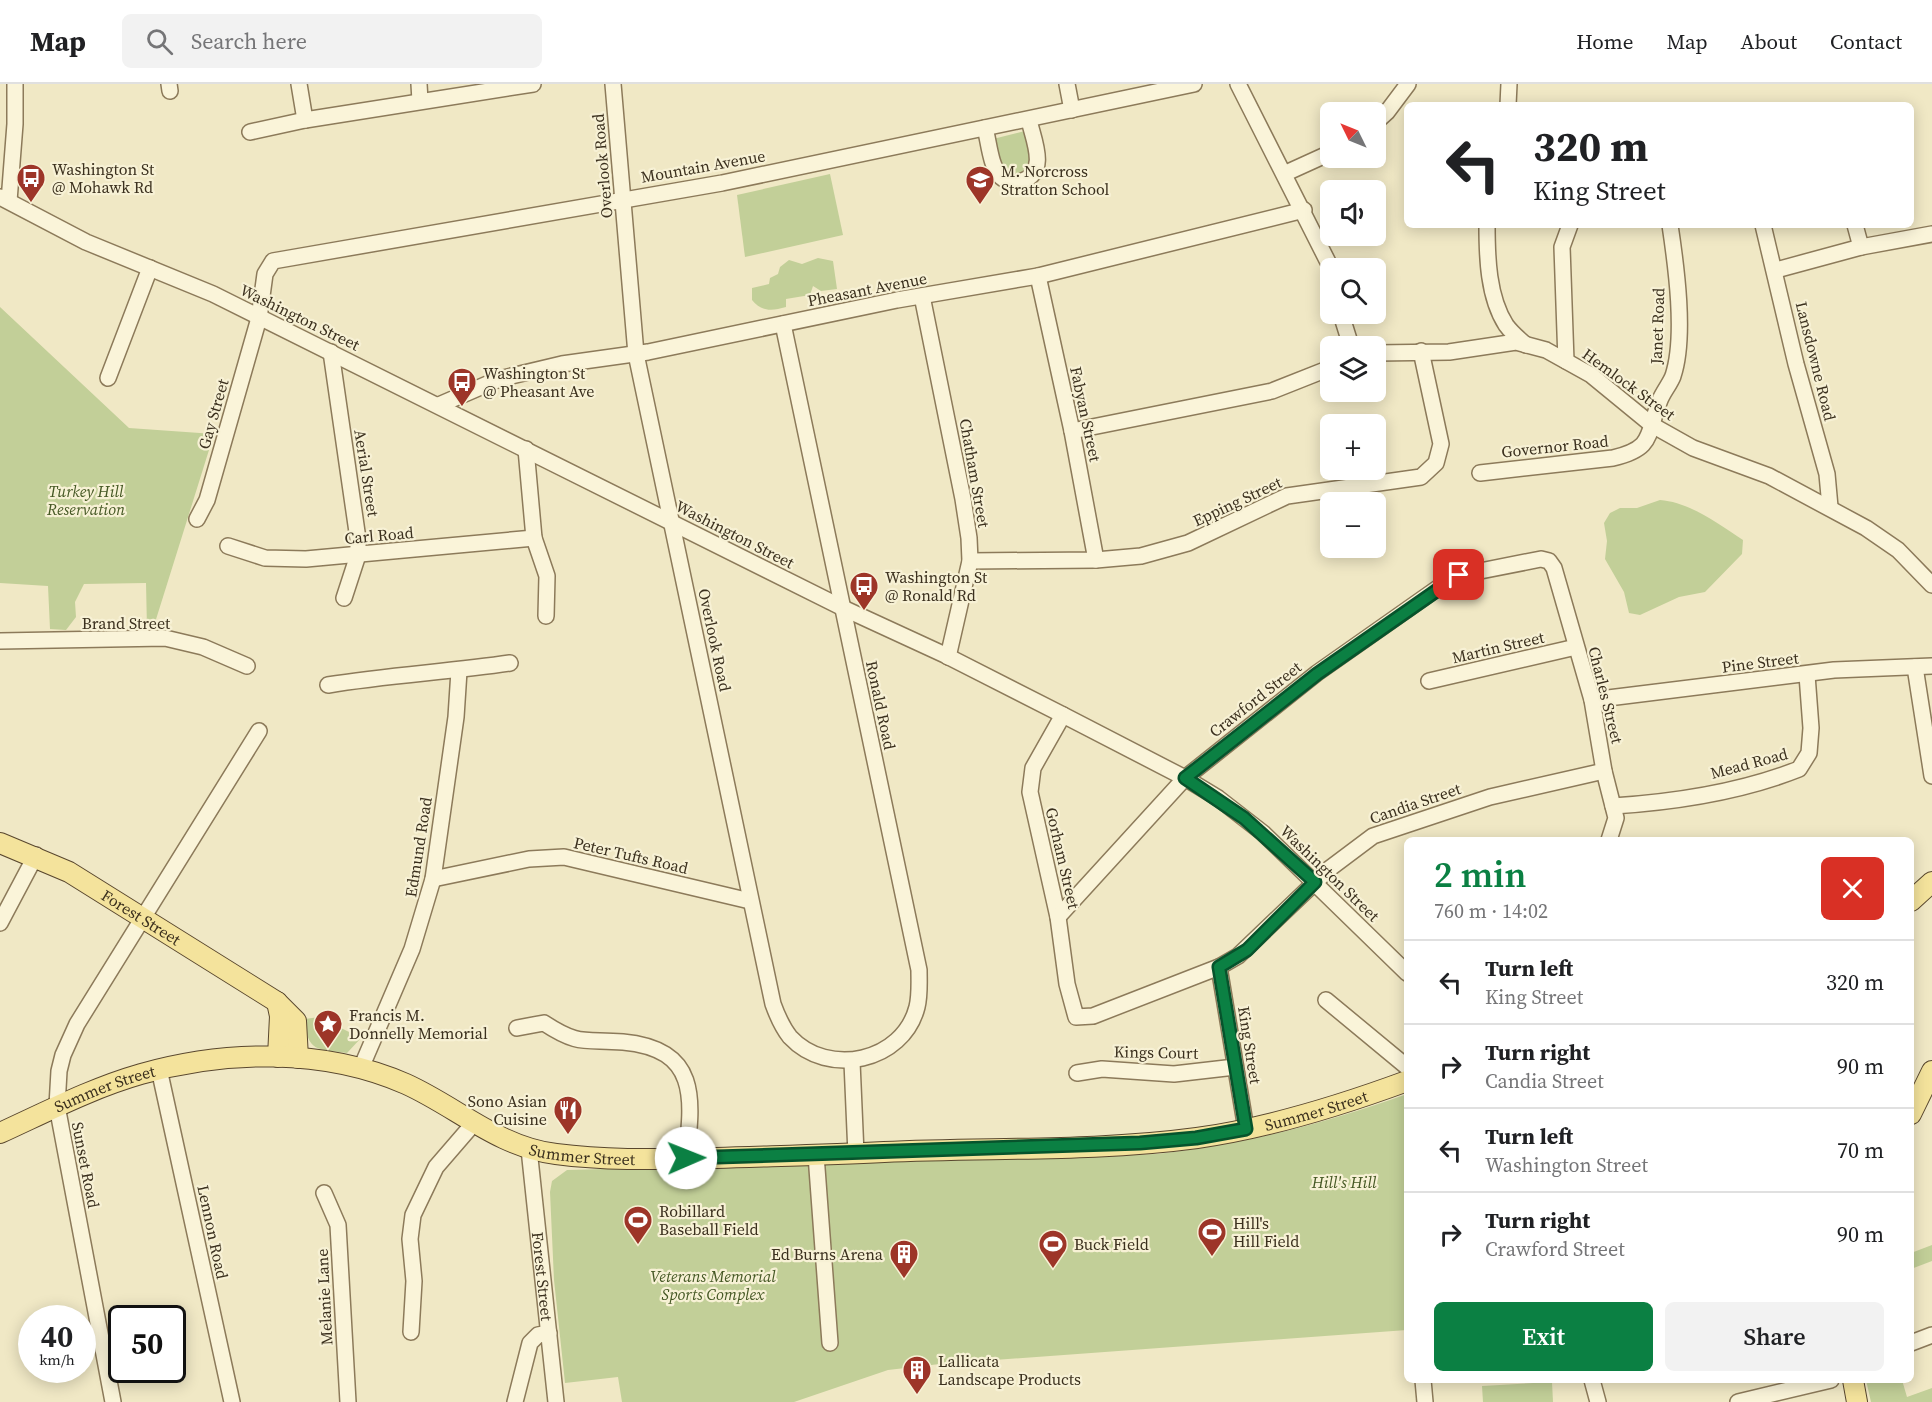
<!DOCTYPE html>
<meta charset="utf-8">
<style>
:root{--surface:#fff;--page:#f2f2f2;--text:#202124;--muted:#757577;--line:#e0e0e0;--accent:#0b8043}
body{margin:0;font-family:"Source Serif 4",serif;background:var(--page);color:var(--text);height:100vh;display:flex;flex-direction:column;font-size:22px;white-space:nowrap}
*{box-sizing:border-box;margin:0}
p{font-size:20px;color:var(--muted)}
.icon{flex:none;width:33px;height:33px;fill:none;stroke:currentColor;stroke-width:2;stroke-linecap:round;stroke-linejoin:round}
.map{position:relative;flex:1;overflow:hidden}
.side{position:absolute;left:1404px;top:753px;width:510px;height:546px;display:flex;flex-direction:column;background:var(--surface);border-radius:9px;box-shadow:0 3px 15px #0003}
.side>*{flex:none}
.guide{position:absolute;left:1404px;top:18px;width:510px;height:126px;border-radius:9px;box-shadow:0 3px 15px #0003;background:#fff;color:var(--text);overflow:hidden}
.needle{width:39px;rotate:313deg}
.fabs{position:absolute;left:1320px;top:18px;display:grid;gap:12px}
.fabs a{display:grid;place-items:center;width:66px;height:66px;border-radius:9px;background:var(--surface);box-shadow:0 3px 15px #0003;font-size:30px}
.speed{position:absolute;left:18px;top:1221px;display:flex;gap:12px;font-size:30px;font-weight:700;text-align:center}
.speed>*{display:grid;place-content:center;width:78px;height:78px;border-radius:50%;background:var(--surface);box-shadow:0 3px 15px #0003;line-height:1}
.speed small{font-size:15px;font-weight:400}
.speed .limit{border:3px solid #111;border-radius:9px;background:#fff;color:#111}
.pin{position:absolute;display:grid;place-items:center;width:51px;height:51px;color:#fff;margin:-26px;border-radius:12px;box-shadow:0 3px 9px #0006}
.me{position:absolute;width:66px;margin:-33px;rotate:89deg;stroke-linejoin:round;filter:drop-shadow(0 0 4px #0008)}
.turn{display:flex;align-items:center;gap:21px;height:126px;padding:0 30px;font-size:27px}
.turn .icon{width:78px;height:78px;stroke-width:2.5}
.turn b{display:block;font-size:42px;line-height:51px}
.round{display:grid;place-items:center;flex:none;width:63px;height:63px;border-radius:9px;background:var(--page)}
.head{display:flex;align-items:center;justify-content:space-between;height:102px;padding:0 30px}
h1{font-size:36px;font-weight:600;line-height:45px;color:var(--accent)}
.button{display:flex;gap:12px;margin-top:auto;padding:12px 30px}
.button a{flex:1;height:69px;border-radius:9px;background:var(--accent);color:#fff;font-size:24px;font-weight:600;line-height:69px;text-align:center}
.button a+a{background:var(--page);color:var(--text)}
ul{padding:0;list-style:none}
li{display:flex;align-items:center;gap:18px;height:84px;padding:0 30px;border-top:2px solid var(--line)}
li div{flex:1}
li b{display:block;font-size:22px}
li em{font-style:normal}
header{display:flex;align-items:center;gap:36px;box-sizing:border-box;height:84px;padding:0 30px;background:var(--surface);border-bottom:2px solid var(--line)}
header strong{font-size:28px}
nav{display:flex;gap:33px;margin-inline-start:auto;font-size:21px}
.search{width:420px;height:54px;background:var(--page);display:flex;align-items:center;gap:15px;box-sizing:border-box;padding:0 21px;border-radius:9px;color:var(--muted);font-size:22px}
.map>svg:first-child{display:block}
.green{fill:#c2cf98}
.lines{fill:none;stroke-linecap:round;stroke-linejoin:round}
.minor-casing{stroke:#8c7a5a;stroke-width:18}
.major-casing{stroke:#59472e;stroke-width:22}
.minor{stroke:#faf4d9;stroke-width:15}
.major{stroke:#f4e39c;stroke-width:20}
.route-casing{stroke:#07532c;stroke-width:15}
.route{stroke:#0b8043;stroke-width:10}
.labels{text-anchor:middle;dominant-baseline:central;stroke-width:4.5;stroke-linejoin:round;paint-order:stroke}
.street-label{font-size:16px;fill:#3b301e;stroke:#f7f1d5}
.poi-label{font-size:16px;fill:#3b301e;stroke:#f7f1d5;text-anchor:start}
.park-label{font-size:16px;font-style:italic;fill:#455824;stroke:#f7f1d5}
</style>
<header>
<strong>Map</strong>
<div class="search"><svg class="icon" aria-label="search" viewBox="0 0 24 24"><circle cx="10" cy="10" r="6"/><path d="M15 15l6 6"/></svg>Search here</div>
<nav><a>Home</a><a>Map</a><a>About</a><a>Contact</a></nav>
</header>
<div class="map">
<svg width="1932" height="1318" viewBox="0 0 1932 1318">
<rect width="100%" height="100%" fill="#f0e8c5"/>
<g class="green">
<polygon points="1025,47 1030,72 1027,86 1017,92 1003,88 993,55"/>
<polygon points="830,90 843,151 745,173 737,111"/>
<path d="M 818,174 L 833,177 L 837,205 L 821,207 L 813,202 L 810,211 L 786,215 L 786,223 C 772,227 762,228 752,216 L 752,204 L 769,200 L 770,194 L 778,190 L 780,183 L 789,176 L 802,180 Z"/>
<polygon points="0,223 129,344 214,350 153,545 147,545 146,499 84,500 75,518 76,533 66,546 50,545 48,502 0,499"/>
<path d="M 1660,416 C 1689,418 1719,440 1743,456 L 1742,470 L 1705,508 L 1679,513 L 1640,531 L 1629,529 L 1624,508 L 1605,475 L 1607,457 L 1604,439 L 1610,429 L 1620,424 L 1637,424 Z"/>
<path d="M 319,933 L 361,954 L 347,969 C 317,965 307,968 305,935 Z"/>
<path d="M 1407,1010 L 1407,1246 L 940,1280 L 888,1286 L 794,1318 L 622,1318 L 618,1293 L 565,1299 L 554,1196 L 550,1108 L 552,1097 L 567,1086 L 1157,1070 C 1244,1061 1325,1039 1407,1010 Z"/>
<polygon points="1932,1161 1932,1177 1911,1185 1911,1169"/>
<polygon points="1866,1296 1902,1296 1907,1313 1932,1304 1932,1318 1871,1318"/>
<polygon points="1552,1298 1553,1318 1483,1318 1482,1302"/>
</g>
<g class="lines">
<g class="minor-casing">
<g id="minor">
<polyline points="169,0 170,7"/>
<polyline points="299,0 305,36"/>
<polyline points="419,0 420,17"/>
<path d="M 613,0 L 636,270 L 773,920 C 777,931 782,943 790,953 C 828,994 903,978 917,923 C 920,911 919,898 919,886 L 783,240"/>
<polyline points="1067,0 1072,26"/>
<polyline points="1238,0 1331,184"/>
<polyline points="1508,21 1509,0"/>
<polyline points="1376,38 1387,28 1408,0"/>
<path d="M 985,44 C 989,58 990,82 1001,93 C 1007,98 1015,100 1022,97 C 1049,88 1033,55 1029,36"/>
<polyline points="250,48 305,36 533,0"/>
<polyline points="1286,89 1330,69"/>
<polyline points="0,113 86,158 213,210 843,524 945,571 1063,631 1185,694 1218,714 1263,749 1407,889"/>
<polyline points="9,117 15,40 15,0"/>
<path d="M 1487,141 C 1487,173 1488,213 1506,241 C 1511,248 1519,255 1526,261"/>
<polyline points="1763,141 1796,280 1827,390 1830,423"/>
<polyline points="1855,141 1861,163"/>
<polyline points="1776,186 1861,163 1932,150"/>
<polyline points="1038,192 1072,347 1096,476"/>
<polyline points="922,212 963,415 969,454 970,477 948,573"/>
<polyline points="1341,230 1351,262"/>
<polyline points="331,268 358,455 358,471 344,514"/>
<polyline points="1376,269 1449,268 1516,258 1546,266 1591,291 1652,341 1693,364 1769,392 1866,444 1898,466 1932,501"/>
<polyline points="1566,277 1562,163 1570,141"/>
<polyline points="108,294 150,184"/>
<polyline points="439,321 499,295 562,280 648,268 897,216 1038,192 1304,126"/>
<polyline points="1072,347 1272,307 1330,284"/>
<polyline points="526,365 534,454 547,492 546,532"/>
<path d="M 1480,389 L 1613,374 C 1655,364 1646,351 1660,316 C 1663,308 1670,300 1673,292 C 1686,253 1676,181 1670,141"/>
<polyline points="197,435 207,416 259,234 265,190 273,177 722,99 1194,0"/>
<polyline points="228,462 265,474 306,475 534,454"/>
<polyline points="970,477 1096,476 1141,472 1188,459 1287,412 1421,393 1436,379 1441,360 1421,267"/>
<polyline points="0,557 165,554 203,563 247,582"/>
<polyline points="1915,583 1932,692"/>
<polyline points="1429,597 1576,563"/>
<path d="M 328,601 C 388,591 449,588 510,579"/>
<polyline points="1592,616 1834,586 1932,582"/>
<polyline points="1063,631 1033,684 1030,708 1058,833 1067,900 1076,933 1093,932 1219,883 1238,872 1329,785 1373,752 1490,713 1604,687"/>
<path d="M 1613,722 C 1675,718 1741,708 1799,685 L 1809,669 L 1811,644 L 1807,591"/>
<polyline points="433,795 529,775 564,773 750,817"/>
<polyline points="1058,833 1185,694 1317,589 1455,492 1541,475 1549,477 1554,484 1592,616 1604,687 1616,734 1609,756"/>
<polyline points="0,839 36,771"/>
<polyline points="1219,883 1246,1045"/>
<polyline points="1326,916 1407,983"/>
<path d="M 517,944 L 544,939 C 579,962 584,955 623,958 C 699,965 693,1014 686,1074"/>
<polyline points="852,978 856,1070"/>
<polyline points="361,984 412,865 433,795 456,633 459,587"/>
<polyline points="159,985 232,1318"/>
<polyline points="1077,989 1102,985 1174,990 1235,983"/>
<path id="s1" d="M 529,1065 L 556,1318"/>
<polyline points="816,1071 830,1259"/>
<polyline points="324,1109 338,1141 348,1318"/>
<polyline points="411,1248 414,1197 410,1155 413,1131 436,1083 474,1039"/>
<polyline points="1911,1259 1932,1251"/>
<polyline points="1423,1296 1425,1318"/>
<polyline points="1592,1296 1598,1318"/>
<polyline points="113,1318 57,1022 59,987 63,971 77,940 259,647"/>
<polyline points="515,1318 530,1259 538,1251 549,1249"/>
<polyline points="1738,1318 1831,1296"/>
</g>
</g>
<g class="major-casing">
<g id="major">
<path id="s2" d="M 0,759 L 69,788 L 277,918 L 296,937 L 298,974"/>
<polyline points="1911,817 1932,798"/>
<polyline points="277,918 280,932 278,973"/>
<polyline points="1911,1030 1932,987"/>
<path id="s3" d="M 0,1049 C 46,1028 92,1004 141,990 C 226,966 324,964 406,1000 C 457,1023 498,1063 556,1070 C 609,1077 662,1075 716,1074 C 772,1072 828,1071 884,1068 C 988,1063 1093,1068 1197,1054 C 1269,1044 1339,1022 1407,997"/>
<polyline points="1853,1296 1857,1318"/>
</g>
</g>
<use href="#minor" class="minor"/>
<use href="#major" class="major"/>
</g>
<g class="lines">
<g class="route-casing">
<polyline id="route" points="686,1074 1140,1059 1196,1054 1246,1045 1219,883 1247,866 1315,798 1244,734 1185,694 1317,590 1459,491"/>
</g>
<use href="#route" class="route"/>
</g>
<defs>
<g id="bus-pin" transform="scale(1.5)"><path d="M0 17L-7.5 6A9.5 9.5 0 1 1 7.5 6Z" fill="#9d3528" stroke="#f7f1d5"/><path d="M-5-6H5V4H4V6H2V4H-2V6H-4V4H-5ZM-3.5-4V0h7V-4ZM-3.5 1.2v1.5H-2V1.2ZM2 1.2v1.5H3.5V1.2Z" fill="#fff"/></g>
<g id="school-pin" transform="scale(1.5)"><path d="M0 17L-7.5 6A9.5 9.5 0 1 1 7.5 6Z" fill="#9d3528" stroke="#f7f1d5"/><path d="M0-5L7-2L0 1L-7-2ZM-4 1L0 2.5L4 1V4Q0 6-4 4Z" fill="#fff"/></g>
<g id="sight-pin" transform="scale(1.5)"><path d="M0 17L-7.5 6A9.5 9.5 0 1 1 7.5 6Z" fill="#9d3528" stroke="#f7f1d5"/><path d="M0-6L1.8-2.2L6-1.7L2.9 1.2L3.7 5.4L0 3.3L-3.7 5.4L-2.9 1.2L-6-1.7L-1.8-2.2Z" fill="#fff"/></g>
<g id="restaurant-pin" transform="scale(1.5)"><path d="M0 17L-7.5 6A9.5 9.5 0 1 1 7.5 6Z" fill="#9d3528" stroke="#f7f1d5"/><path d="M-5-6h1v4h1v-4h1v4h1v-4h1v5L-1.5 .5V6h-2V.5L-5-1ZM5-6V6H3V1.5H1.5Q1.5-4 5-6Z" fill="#fff"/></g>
<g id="stadium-pin" transform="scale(1.5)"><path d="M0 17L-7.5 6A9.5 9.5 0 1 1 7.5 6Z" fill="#9d3528" stroke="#f7f1d5"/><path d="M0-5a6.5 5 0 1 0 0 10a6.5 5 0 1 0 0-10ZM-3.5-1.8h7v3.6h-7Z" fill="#fff"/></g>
<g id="building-pin" transform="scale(1.5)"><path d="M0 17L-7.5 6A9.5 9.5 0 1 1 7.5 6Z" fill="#9d3528" stroke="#f7f1d5"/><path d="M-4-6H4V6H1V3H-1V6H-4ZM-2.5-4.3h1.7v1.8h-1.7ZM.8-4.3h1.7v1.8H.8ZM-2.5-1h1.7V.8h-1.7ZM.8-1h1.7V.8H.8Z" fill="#fff"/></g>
</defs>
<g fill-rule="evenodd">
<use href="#bus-pin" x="31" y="94"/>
<use href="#school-pin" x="980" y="96"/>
<use href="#bus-pin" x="462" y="298"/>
<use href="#bus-pin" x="864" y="502"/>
<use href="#sight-pin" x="328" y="940"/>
<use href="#restaurant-pin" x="568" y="1026"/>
<use href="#stadium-pin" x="638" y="1136"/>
<use href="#stadium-pin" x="1212" y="1148"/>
<use href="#stadium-pin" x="1053" y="1160"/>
<use href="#building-pin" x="904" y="1170"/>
<use href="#building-pin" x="917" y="1286"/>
</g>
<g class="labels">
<g class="street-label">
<text transform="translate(602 82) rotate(-95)">Overlook Road</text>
<text transform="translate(703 82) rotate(-10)">Mountain Avenue</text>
<text transform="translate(867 205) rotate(-11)">Pheasant Avenue</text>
<text transform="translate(300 233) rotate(26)">Washington Street</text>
<text transform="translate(1657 242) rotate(-88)">Janet Road</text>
<text transform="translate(1816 277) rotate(76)">Lansdowne Road</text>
<text transform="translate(1629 300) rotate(36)">Hemlock Street</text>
<text transform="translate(213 330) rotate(-74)">Gay Street</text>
<text transform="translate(1086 330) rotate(78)">Fabyan Street</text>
<text transform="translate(1555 362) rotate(-6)">Governor Road</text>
<text transform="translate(367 389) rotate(81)">Aerial Street</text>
<text transform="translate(975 389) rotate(80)">Chatham Street</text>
<text transform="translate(1237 417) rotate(-25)">Epping Street</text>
<text transform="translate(735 450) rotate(27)">Washington Street</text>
<text transform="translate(379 451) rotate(-5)">Carl Road</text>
<text x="126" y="539">Brand Street</text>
<text transform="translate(715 556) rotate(78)">Overlook Road</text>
<text transform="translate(1498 563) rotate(-13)">Martin Street</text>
<text transform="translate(1760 578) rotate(-7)">Pine Street</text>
<text transform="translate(1606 611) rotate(76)">Charles Street</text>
<text transform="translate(1255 615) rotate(-38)">Crawford Street</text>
<text transform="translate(881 621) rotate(78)">Ronald Road</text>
<text transform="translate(1749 679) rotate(-15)">Mead Road</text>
<text transform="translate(1415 719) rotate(-19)">Candia Street</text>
<text transform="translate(418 763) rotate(-81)">Edmund Road</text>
<text transform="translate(631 771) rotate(13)">Peter Tufts Road</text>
<text transform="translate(1063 774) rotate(77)">Gorham Street</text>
<text transform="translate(1330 789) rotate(44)">Washington Street</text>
<text stroke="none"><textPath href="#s2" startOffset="160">Forest Street</textPath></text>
<text transform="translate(1250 961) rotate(81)">King Street</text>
<text transform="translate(1156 968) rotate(1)">Kings Court</text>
<text stroke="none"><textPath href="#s3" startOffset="114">Summer Street</textPath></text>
<text stroke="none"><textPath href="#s3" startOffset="1354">Summer Street</textPath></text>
<text stroke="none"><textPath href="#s3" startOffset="616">Summer Street</textPath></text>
<text transform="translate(86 1081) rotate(79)">Sunset Road</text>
<text transform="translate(213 1148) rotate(78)">Lennon Road</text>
<text stroke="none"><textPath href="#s1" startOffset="128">Forest Street</textPath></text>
<text transform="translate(324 1213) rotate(-93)">Melanie Lane</text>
</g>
<g class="poi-label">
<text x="52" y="85">Washington St<tspan x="52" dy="18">@ Mohawk Rd</tspan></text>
<text x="1001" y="87">M. Norcross<tspan x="1001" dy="18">Stratton School</tspan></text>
<text x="483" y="289">Washington St<tspan x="483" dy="18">@ Pheasant Ave</tspan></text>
<text x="885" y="493">Washington St<tspan x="885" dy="18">@ Ronald Rd</tspan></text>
<text x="349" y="931">Francis M.<tspan x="349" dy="18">Donnelly Memorial</tspan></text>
<text x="547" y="1017" text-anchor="end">Sono Asian<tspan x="547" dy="18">Cuisine</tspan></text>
<text x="659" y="1127">Robillard<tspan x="659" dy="18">Baseball Field</tspan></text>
<text x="1233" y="1139">Hill's<tspan x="1233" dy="18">Hill Field</tspan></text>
<text x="1074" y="1160">Buck Field</text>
<text x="883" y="1170" text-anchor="end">Ed Burns Arena</text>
<text x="938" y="1277">Lallicata<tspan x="938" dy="18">Landscape Products</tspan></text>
</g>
<g class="park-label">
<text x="86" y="407">Turkey Hill<tspan x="86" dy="18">Reservation</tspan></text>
<text x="1344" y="1098">Hill's Hill</text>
<text x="713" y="1192">Veterans Memorial<tspan x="713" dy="18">Sports Complex</tspan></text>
</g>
</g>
</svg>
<div class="fabs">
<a><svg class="needle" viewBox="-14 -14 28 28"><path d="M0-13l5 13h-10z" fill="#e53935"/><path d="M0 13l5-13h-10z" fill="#757577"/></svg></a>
<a><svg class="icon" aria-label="sound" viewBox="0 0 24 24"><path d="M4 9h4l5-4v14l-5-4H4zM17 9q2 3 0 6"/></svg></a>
<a><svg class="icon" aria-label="search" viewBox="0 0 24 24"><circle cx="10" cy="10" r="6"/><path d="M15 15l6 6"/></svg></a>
<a><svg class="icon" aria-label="layers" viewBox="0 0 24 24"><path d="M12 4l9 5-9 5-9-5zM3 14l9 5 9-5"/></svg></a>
<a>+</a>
<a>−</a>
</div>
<div class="speed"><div>40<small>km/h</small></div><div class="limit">50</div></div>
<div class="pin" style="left:1459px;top:491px;background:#d93025"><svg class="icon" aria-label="arrive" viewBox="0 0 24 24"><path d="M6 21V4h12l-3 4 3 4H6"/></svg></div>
<svg class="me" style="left:686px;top:1074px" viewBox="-20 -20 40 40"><circle r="19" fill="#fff"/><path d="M0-13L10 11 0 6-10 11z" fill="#0b8043"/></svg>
<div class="guide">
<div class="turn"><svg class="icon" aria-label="left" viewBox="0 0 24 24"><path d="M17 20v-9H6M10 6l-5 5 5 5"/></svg><div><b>320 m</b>King Street</div></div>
</div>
<section class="side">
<div class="head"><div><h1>2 min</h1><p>760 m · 14:02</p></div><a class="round" style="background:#d93025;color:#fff"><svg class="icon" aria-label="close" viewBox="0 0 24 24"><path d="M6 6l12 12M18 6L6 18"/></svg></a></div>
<ul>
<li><svg class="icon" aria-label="left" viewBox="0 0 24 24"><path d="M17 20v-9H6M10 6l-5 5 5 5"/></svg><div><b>Turn left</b><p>King Street</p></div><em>320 m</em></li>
<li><svg class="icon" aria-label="right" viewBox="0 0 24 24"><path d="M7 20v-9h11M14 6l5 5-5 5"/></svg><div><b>Turn right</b><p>Candia Street</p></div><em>90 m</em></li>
<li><svg class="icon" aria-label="left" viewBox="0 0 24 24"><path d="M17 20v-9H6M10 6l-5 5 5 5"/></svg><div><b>Turn left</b><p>Washington Street</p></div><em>70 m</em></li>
<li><svg class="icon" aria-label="right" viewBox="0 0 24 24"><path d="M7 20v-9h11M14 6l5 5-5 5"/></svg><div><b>Turn right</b><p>Crawford Street</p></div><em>90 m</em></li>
</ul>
<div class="button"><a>Exit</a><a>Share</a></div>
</section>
</div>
